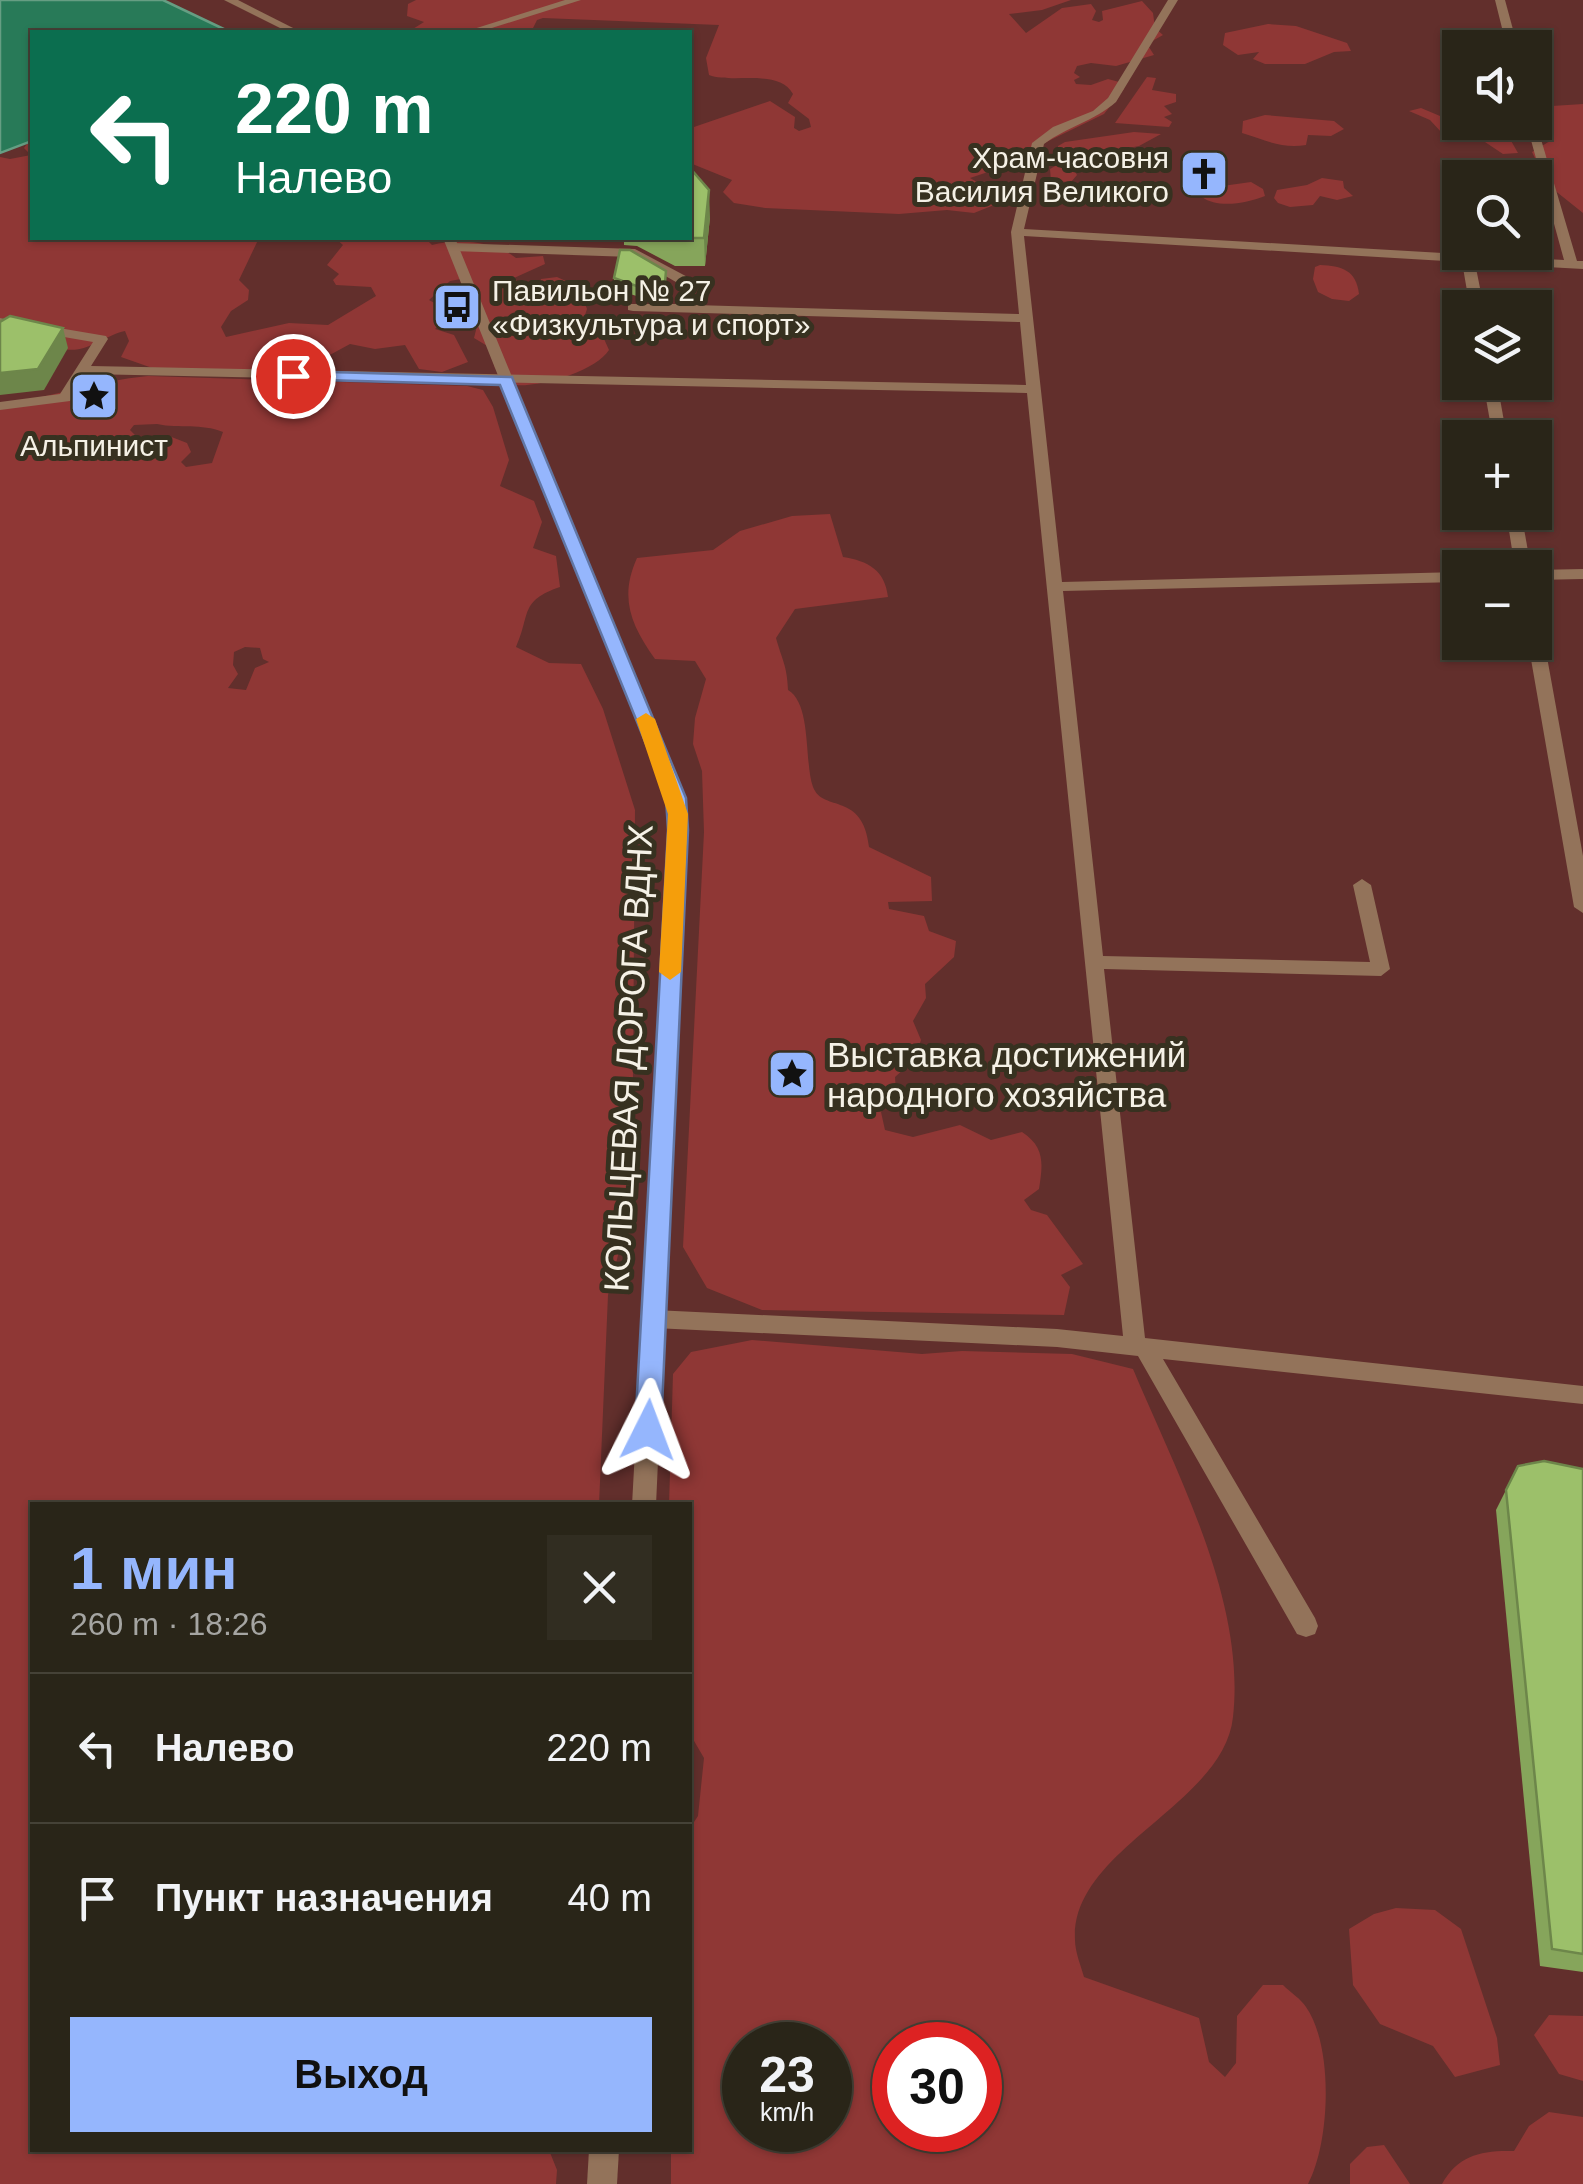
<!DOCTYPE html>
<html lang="ru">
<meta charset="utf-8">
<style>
:root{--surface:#292518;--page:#312d21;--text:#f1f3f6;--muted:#a5a5a2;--line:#454237;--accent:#95b6fd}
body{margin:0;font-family:Helvetica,sans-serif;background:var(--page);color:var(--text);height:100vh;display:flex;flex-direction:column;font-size:38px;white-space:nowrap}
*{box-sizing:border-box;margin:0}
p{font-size:32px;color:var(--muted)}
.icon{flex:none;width:55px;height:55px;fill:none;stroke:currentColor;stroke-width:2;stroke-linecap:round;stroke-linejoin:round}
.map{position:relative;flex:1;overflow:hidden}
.details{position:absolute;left:30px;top:1502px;width:662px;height:650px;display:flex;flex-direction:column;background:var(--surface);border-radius:0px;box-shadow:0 2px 8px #0004,0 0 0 2px var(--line)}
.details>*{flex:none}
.hud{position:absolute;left:30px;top:30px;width:662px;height:210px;border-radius:0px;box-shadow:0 2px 8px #0004,0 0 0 2px var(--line);background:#0b6e4f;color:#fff;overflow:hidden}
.tools{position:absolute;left:1442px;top:30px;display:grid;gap:20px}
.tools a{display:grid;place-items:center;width:110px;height:110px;border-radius:0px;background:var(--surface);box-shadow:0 2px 8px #0004,0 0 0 2px var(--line);font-size:50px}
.speed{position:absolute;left:722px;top:2022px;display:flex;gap:20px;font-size:50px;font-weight:700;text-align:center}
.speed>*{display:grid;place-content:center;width:130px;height:130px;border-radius:50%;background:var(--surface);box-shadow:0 2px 8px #0004,0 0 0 2px var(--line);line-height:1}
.speed small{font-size:25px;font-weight:400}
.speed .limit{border:15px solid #d22;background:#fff;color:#111}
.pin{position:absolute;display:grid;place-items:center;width:85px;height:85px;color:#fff;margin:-42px;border:5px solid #fff;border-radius:50%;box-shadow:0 2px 10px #0007}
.me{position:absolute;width:110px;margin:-55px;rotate:3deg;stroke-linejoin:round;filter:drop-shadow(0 0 8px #0008)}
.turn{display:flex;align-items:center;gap:35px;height:210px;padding:0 40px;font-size:45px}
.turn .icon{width:130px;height:130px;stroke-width:2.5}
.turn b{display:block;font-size:70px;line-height:85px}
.round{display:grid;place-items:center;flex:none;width:105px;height:105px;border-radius:0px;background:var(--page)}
.overview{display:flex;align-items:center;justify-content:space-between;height:170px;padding:0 40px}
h1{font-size:60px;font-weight:700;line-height:75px;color:var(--accent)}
.cta{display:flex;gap:20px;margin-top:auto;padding:20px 40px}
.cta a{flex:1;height:115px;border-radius:0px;background:var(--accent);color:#111;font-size:40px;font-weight:700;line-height:115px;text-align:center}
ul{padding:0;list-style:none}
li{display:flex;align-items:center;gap:30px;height:150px;padding:0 40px;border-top:2px solid var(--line)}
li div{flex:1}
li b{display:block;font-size:38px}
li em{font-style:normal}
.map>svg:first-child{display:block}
.green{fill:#622f2c;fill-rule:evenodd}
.forest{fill:#8f3735;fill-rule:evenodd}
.water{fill:#287a58;stroke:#669e83;stroke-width:2.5}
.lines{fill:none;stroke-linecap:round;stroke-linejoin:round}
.lane{fill:#93735a;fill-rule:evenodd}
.street{fill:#93735a;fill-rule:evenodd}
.wall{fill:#86a55b}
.shaded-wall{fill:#6d864a}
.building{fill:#9cc06a;stroke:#6d864a;stroke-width:2.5}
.route{fill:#95b6fd;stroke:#6176a4;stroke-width:2.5}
.slow{fill:#f59e0b}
.labels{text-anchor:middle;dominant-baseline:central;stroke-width:10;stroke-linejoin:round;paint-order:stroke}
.far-poi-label{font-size:30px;fill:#f5f1e6;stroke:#373120;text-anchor:end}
.poi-label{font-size:35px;fill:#f5f1e6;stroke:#373120;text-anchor:start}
.street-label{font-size:35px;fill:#f5f1e6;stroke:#373120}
</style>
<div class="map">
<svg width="1583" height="2184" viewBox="0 0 1583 2184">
<rect width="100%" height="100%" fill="#373120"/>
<path class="green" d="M 0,0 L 1583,0 L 1583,2184 L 0,2184 ZM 32,32 L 690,32 L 690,238 L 32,238 ZM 1460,48 L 1535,48 L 1535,122 L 1460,122 ZM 1460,178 L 1535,178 L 1535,252 L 1460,252 ZM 1460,308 L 1535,308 L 1535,382 L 1460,382 ZM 1460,438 L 1535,438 L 1535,512 L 1460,512 ZM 1460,568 L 1535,568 L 1535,642 L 1460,642 ZM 32,1505 L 690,1505 L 690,2150 L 32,2150 ZM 745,2045 L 830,2045 L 830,2130 L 745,2130 ZM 895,2045 L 980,2045 L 980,2130 L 895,2130 Z"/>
<g class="forest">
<path d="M 416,0 L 1071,0 L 1042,10 L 1009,14 L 1026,33 L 1062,8 L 1091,4 L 1096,11 L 1092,20 L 1099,22 L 1103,20 L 1102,11 L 1142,1 L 1153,13 L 1155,28 L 1163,35 L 1147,44 L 1154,55 L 1116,66 L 1091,63 L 1077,66 L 1074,73 L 1080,77 L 1074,80 L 1076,84 L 1091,85 L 1108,79 L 1123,83 L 1124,89 L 1104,114 L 1032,149 L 1000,149 L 998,152 L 1009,165 L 970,178 L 1003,197 L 1004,201 L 974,213 L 947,210 L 899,214 L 765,208 L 734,203 L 723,192 L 732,180 L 690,163 L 690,131 L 694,127 L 770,101 L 795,117 L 794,128 L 799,131 L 811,127 L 809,119 L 788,103 L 793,94 C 779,68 733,84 709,75 L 706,58 L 719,25 L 543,18 L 537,20 L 531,32 L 408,32 L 424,22 L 407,16 L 408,4 Z"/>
<polygon points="1268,24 1296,26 1347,43 1351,51 1334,52 1305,64 1265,64 1253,59 1259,52 1238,55 1223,45 1225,33"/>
<polygon points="1147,77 1156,78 1152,90 1176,94 1176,102 1164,106 1172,114 1164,117 1172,122 1169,127 1115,123"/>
<polygon points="1583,104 1583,213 1548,185 1532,152 1550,141 1549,132 1554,123 1547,113 1552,106"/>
<polygon points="1421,108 1440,116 1440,123 1445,127 1496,127 1510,139 1518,153 1503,154 1485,142 1487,137 1483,135 1442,133 1430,120 1409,111"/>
<path d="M 1265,115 L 1334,121 L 1344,129 L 1331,136 L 1308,135 L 1306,145 C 1282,149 1265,140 1242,133 L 1243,121 Z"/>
<polygon points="1134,132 1161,134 1139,146 1118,150 1115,157 1107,160 1099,156 1106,149 1078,151 1073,168 1077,175 1071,182 1051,181 1050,169 1057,165 1058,146 1065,142"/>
<path d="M 32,137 L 32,238 L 259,238 L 239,280 L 249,290 L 248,300 L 231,311 L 221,327 L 226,337 L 289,323 L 328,325 L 376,296 L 371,287 L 336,285 L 333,280 L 339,274 L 327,265 L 343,245 L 335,238 L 425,238 L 432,245 C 458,238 494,241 516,258 L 543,256 L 545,264 L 514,278 L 532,298 L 546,293 L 538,287 L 541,279 L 557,277 L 579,287 L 587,309 L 585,315 L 596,321 L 609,350 C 596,371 539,388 513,385 L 508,372 L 495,368 L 489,347 L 474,338 L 477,326 L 468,319 L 470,310 L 460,303 L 460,296 L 468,290 L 461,279 L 450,281 L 429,300 L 447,310 L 444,320 L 435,329 L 454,335 L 468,362 L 442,372 L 419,369 L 405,345 L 375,349 L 350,344 L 315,363 L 287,371 L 158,370 L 121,357 L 129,341 L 125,331 C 105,335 86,354 64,349 C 40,342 27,319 0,318 L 0,157 L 10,159 L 31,155 L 24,148 Z"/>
<polygon points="1322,178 1343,181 1344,188 1353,196 1337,200 1320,196 1313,205 1290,207 1278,203 1274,198 1277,190 1307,185"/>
<path d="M 1251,182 L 1263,189 L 1265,196 C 1247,203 1218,209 1202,197 L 1201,189 Z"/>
<path d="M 1320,265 C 1342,266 1356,270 1359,294 L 1349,301 L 1332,299 L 1318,292 L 1313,279 L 1315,267 Z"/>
<path d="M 148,376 L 467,386 L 483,390 L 493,407 L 509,460 L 500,486 L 534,501 L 542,522 L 533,548 L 556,556 L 560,587 C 519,601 531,614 516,647 L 549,663 L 581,664 L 603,709 L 635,810 L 632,1200 L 608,1295 L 599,1505 L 32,1505 L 32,2150 L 549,2150 L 557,2170 L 556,2184 L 0,2184 L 0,405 C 51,397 97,381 148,376 ZM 157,424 C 180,429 201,423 223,432 L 212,463 L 186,467 L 181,462 L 191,452 L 187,443 L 169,436 L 137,437 L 130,430 L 134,425 ZM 245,647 L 260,648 L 263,659 L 269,662 L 255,668 L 246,690 L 228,688 L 238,674 L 233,665 L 234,652 Z"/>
<path d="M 830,514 L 843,557 C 868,561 885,570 888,597 L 795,609 L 776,638 C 782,660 787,665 788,690 C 812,704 804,762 813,787 C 823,813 863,791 869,847 L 931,877 L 932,901 L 888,902 L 889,909 L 924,916 L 929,931 L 956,941 L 954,957 L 925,984 L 926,998 L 913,1021 L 921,1040 L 914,1060 L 895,1077 L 896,1091 L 881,1112 L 885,1130 L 913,1137 L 960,1125 L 991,1140 L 1022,1132 C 1045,1147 1043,1164 1039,1189 L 1024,1200 L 1031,1210 L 1047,1215 L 1083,1264 L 1061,1275 L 1070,1287 L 1064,1315 L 762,1310 L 707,1288 L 683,1247 L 704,832 L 702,771 L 693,744 L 695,718 L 706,679 L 695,661 L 655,659 C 631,625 619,598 637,558 L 713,550 L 740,531 L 792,516 Z"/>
<path d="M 752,1340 L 922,1354 L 962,1351 L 1072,1354 L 1133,1369 C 1177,1474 1246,1601 1233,1717 C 1224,1805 1070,1849 1075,1940 C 1075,1952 1081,1966 1084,1977 L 1199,2018 L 1209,2062 L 1225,2077 L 1236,2063 L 1237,2016 L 1263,1985 L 1283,1985 C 1290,1992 1301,1999 1306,2007 C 1334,2047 1330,2143 1308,2184 L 671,2184 L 671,2150 L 690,2150 L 690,1828 L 698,1816 L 704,1758 L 690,1734 L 690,1505 L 669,1505 L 673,1374 L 691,1352 ZM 745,2045 L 830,2045 L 830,2130 L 745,2130 ZM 895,2045 L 980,2045 L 980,2130 L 895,2130 Z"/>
<polygon points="1396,1908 1435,1910 1461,1929 1497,2038 1500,2065 1455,2077 1433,2046 1380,2024 1353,1985 1349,1929 1374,1914"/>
<polygon points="1549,2015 1583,2016 1583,2081 1559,2074 1534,2035"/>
<path d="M 1549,2112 L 1583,2117 L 1583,2184 L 1442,2184 C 1458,2155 1482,2150 1514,2151 L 1529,2126 Z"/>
<polygon points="1384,2145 1410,2184 1350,2184 1350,2164 1367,2147"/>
</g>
<polygon class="water" points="0,0 163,0 230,32 32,32 32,141 0,153"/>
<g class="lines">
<g class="lane">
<polygon points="565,0 581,0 479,32 464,32"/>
<path d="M 1168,0 L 1178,0 L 1116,102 C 1094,121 1067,127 1044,144 L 1024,229 L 1564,260 L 1526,122 L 1535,122 L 1535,119 L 1577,261 L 1583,261 L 1583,269 L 1475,263 L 1484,308 L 1470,308 L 1462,262 L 1024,236 L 1062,582 L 1460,572 L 1460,582 L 1063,591 L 1103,956 L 1370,962 L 1353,885 L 1362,879 L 1371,885 L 1390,969 L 1381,976 L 1104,969 L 1145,1338 L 1583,1386 L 1583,1404 L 1163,1359 L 1315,1618 L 1318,1626 L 1315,1634 L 1306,1637 L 1297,1634 L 1138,1356 L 1057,1347 L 654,1328 L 646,1325 L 643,1319 L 646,1313 L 654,1310 L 1057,1329 L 1123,1336 L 1027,393 L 86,374 L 70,401 L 0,410 L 0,402 L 60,394 L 93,342 L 0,326 L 0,318 L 106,336 L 108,339 L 91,366 L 1026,385 L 1020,322 L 633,311 L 628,310 L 628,304 L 681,304 L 683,286 L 632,257 L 453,251 L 447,247 L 453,243 L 635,249 L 695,281 L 694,305 L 1019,314 L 1011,232 L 1032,143 L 1053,127 L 1093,111 L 1108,98 Z"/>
<polygon points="1495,0 1505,0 1518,48 1507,48"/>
<polygon points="1483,382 1497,382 1507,438 1493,438"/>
<polygon points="1506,512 1521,512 1531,568 1515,568"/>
<polygon points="1583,569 1583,579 1535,580 1535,570"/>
<polygon points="1535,630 1543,635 1583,856 1583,913 1574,907 1528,642 1535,642"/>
</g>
<g class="street">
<polygon points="224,0 238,0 301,32 288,32"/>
<polygon points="443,238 455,238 685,798 687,831 656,1505 632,1505 669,831 667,798"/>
<polygon points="589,2150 619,2150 617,2184 587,2184"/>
</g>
</g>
<g class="wall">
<polygon points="710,217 705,266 675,266 637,246 624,245 624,238 690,238"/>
<polygon points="614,278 667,281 665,292 643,298 614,289"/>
<polygon points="1518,1466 1583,1469 1583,1972 1540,1966 1496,1510"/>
</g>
<g class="shaded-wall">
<polygon points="709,190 710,217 705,266 704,238"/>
<polygon points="666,271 665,292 643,298 642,288"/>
<polygon points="63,328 68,348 44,390 0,395 0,373"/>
</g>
<g class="building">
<polygon points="690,168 709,190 704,238 673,238 690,238"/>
<polygon points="620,250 630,250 666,271 665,282 642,288 614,278"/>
<polygon points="10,316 63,328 38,369 0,373 0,322"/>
<polygon points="1544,1461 1583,1469 1583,1954 1552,1949 1506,1490 1518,1466"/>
</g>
<polygon class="route" points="293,371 512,377 686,798 688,830 661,1430 657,1437 648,1441 639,1437 635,1430 668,830 666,798 655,766 500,385 288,379 288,373"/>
<polygon class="slow" points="646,713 655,719 688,814 681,972 670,980 659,972 668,814 636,719"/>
<defs>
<g id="church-square" transform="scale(2.5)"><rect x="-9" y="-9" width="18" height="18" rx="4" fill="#95b6fd" stroke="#373120"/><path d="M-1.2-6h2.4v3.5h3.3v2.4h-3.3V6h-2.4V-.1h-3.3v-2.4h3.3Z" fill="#111"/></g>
<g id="bus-square" transform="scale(2.5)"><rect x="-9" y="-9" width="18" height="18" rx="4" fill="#95b6fd" stroke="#373120"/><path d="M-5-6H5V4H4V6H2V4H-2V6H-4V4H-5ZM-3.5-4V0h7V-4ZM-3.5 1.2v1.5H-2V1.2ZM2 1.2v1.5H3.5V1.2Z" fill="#111"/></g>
<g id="sight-square" transform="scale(2.5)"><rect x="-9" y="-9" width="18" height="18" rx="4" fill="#95b6fd" stroke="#373120"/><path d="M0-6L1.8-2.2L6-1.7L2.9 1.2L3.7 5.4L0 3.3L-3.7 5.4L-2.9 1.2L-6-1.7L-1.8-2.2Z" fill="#111"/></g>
</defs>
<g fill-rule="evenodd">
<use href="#church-square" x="1204" y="174"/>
<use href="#bus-square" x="457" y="307"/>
<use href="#sight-square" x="94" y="396"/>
<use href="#sight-square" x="792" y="1074"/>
</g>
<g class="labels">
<g class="far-poi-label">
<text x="1169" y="157">Храм-часовня<tspan x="1169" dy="34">Василия Великого</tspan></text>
<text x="492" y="290" text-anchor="start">Павильон № 27<tspan x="492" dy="34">«Физкультура и спорт»</tspan></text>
<text x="94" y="445" text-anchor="middle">Альпинист</text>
</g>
<g class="poi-label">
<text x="827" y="1054">Выставка достижений<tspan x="827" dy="40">народного хозяйства</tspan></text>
</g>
<g class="street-label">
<text transform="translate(628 1058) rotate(-87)">КОЛЬЦЕВАЯ ДОРОГА ВДНХ</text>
</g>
</g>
</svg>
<div class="tools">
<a><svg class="icon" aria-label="sound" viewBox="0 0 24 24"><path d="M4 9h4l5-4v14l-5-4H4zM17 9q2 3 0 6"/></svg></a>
<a><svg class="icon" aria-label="search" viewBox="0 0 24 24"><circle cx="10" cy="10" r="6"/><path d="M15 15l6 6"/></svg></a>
<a><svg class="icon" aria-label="layers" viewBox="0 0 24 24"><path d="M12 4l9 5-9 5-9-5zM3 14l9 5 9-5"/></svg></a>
<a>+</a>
<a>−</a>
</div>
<div class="speed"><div>23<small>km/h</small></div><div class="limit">30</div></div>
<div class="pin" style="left:293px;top:376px;background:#d93025"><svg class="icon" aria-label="arrive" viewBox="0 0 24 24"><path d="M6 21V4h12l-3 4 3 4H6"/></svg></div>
<svg class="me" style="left:648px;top:1430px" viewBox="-20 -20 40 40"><path d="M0-17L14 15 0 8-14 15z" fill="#95b6fd" stroke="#fff" stroke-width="4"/></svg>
<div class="hud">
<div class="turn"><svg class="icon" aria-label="left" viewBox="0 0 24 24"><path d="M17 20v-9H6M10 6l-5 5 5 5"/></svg><div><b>220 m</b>Налево</div></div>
</div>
<section class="details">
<div class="overview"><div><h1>1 мин</h1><p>260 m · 18:26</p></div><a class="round"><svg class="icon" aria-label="close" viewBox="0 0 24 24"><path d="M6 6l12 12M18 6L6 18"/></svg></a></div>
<ul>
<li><svg class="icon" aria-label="left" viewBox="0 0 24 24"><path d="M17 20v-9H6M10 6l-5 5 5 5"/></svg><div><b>Налево</b></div><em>220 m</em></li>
<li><svg class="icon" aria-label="arrive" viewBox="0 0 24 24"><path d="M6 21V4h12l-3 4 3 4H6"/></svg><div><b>Пункт назначения</b></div><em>40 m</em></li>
</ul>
<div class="cta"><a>Выход</a></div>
</section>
</div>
